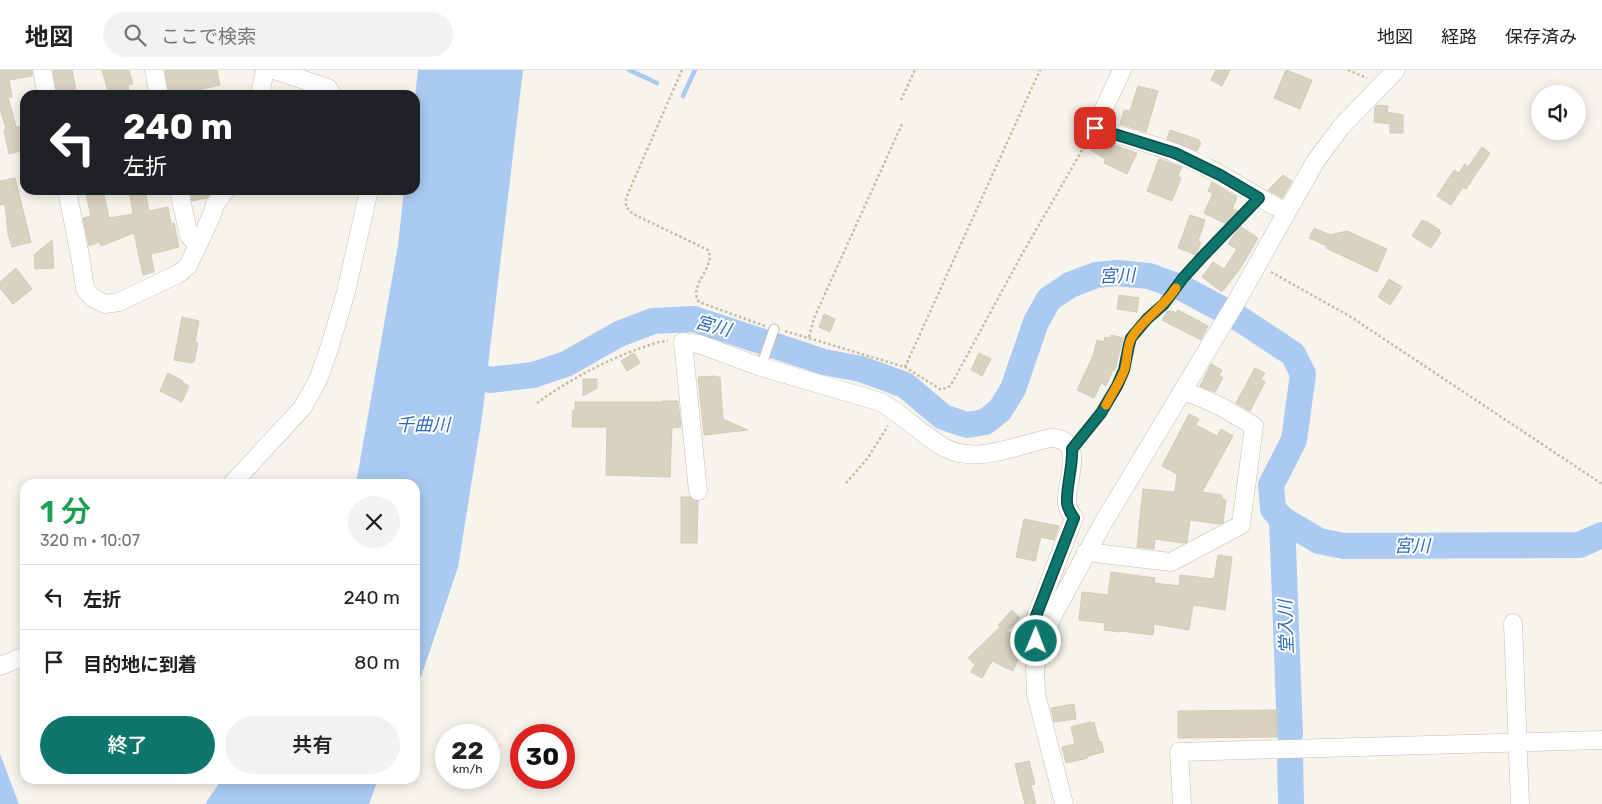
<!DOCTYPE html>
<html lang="ja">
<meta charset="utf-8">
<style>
:root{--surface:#fff;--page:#f2f2f2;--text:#202124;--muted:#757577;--line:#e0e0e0;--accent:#0f766e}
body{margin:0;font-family:Rubik,"Noto Sans JP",sans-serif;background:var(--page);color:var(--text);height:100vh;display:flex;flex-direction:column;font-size:19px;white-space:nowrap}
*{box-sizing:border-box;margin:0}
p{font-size:16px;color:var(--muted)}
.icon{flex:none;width:28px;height:28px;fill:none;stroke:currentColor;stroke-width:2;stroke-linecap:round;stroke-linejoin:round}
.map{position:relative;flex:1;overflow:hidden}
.drawer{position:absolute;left:20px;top:409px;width:400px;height:305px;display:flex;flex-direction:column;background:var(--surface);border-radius:15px;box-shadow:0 2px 12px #0003}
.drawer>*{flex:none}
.banner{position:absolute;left:20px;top:20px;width:400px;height:105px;border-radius:15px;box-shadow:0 2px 12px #0003;background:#202124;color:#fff;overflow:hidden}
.tools{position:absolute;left:1531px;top:15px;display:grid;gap:10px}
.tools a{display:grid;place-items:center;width:55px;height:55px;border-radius:50%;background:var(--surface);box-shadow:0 2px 12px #0003;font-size:25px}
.speed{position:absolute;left:435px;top:654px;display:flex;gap:10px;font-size:25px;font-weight:700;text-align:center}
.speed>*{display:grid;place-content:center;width:65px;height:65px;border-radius:50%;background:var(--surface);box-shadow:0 2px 12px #0003;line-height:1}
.speed small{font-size:12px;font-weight:400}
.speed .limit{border:8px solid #d22;background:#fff;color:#111}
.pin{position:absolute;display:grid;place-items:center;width:42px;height:42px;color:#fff;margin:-21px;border-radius:10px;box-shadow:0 2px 8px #0006}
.me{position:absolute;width:55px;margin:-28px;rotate:1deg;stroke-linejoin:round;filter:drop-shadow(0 0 4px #0008)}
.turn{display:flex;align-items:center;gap:18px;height:105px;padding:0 20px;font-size:22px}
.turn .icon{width:65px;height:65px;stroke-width:2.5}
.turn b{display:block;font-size:35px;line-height:42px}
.round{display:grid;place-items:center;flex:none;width:52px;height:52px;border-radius:26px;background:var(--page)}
.headline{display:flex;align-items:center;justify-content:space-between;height:85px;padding:0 20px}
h1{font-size:30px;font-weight:600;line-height:38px;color:#1e9e55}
.button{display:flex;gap:10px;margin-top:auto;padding:10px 20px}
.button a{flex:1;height:58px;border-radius:30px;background:var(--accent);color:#fff;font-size:20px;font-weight:600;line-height:58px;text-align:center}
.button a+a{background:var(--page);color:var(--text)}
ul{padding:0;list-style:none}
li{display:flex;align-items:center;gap:15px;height:65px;padding:0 20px;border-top:1px solid var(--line)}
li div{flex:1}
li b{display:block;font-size:19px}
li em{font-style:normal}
header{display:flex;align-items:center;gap:30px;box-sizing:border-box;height:70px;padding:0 25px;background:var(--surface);border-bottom:1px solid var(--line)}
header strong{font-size:24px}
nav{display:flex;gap:28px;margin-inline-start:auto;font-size:18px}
.search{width:350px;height:45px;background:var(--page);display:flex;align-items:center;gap:12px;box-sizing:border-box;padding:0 18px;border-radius:28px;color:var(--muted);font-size:19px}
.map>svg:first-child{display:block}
.water{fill:#aacaf1}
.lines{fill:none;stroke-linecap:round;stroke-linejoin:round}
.stream{stroke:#aacaf1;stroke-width:4.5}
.river{stroke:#aacaf1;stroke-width:26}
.building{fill:#d8d2c1;stroke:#d2cbb4}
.service-casing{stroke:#c2beae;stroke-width:11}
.minor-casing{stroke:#c2beae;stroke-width:19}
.path{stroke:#c3bc9f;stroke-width:2.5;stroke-dasharray:2.5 2.5;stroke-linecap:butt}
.service{stroke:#fff;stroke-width:9}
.minor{stroke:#fff;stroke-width:18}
.route-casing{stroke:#0a4d48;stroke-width:12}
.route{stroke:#0f766e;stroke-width:9}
.slow{stroke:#f59e0b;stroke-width:9}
.labels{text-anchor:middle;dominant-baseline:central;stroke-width:4;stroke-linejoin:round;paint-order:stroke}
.water-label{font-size:18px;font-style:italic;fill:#316bb8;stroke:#fff}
</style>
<header>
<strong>地図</strong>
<div class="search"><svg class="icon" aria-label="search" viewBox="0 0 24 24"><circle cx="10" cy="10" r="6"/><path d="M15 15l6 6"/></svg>ここで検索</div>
<nav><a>地図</a><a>経路</a><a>保存済み</a></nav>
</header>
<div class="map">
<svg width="1602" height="734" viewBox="0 0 1602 734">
<rect width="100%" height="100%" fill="#f6f4ec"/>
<g class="water">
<polygon points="418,0 523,0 482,347 458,497 423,601 415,621 415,414 356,414 398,175 404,120 415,120 415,28"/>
<polygon points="0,684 19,734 0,734"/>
<polygon points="222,709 378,709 369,734 205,734"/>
</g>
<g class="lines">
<g class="stream">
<polyline points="629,0 657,13"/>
<polyline points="683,26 695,0"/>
</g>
<g class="river">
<polyline points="452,296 490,310 533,305 566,294 619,264 653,251 694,249 824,292 861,299 905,315 943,347 967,355 985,352 1000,340 1013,319 1036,252 1049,229 1070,215 1096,205 1117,203 1149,206 1182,218 1240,249 1293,284 1303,304 1294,370 1271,415 1273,439 1282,449 1319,471 1344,476 1579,475 1602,465"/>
<polyline points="1282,449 1290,664"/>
<polyline points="1290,687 1291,734"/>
</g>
</g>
<g class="building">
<polygon points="0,0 32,0 32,6 9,10 12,27 8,27 16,57 25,55 25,80 9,84 4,60 6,59 0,38"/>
<polygon points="53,0 72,0 77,25 57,25"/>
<polygon points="102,0 129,0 133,14 128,15 130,25 109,25"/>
<polygon points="165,0 217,0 220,15 189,22 190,25 169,25"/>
<polygon points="1216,0 1230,0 1222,16 1211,10"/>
<polygon points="1286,0 1312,10 1300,39 1274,28"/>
<polygon points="1138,16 1158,21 1146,62 1120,54 1124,40 1130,41"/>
<polygon points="1377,35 1388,36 1387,42 1403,45 1403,63 1390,63 1390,54 1374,52 1375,37"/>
<polygon points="1170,60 1199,70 1199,72 1201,73 1197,81 1167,69"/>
<polygon points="1097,70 1110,76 1111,74 1137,83 1127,104 1104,93 1105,89 1091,80"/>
<polygon points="1482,77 1490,83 1466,119 1463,117 1451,135 1437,126 1454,100 1459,103 1465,94 1468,97"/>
<polygon points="1159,89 1182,97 1178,106 1181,108 1172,131 1147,121"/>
<polygon points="1283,105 1292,111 1282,128 1268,120"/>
<polygon points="15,108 31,172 12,177 8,164 5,134 0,135 0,111"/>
<polygon points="1212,112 1237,127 1232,139 1238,141 1226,154 1204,143 1213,123 1208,121"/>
<polygon points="103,120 109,148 133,144 129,120 145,120 149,141 168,137 171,154 174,153 179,177 151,184 154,202 143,205 134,163 101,176 99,172 89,176 83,148 91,146 86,124"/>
<polygon points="190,120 213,120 207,128 192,131"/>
<polygon points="1190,145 1205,150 1198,171 1201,172 1196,185 1178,178"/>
<polygon points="1422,150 1426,152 1426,151 1440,160 1439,161 1441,163 1431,178 1412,166"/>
<polygon points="1240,156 1258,168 1241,197 1222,222 1202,207 1213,192 1224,199 1237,179 1228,174"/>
<polygon points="1314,158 1330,165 1347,161 1387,179 1377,202 1326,178 1327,176 1309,168"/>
<polygon points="52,170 54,198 35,199 34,185"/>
<polygon points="16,198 32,219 13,234 0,218 0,212"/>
<polygon points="1389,209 1402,217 1390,235 1378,227"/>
<polygon points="1119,225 1139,228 1137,242 1117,239"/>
<polygon points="1178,240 1208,256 1201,270 1162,250 1167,241 1172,241 1176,243"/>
<polygon points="824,244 835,249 830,262 819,257"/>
<polygon points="182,247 199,251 195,272 198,273 194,292 192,292 192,293 174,290"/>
<polygon points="1111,265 1123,268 1115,300 1113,300 1106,316 1101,313 1094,328 1077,320 1093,286 1097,270 1104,272 1105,267 1110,268"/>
<polygon points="634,283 640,293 627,301 621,291"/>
<polygon points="979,283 991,289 982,306 971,300"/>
<polygon points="1211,294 1222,300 1219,305 1223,308 1215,322 1200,316"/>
<polygon points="1255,298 1265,303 1261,309 1265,312 1250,341 1236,333"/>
<polygon points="168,303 183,311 182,312 189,316 182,332 160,321"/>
<polygon points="716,306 716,307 720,307 723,349 748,360 704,365 698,307"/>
<polygon points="583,309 597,309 597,318 583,326"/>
<polygon points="662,331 678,331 681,357 672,358 670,407 606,405 607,357 572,357 573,340 575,340 575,332 662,332"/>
<polygon points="1189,344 1199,349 1196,355 1217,366 1221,359 1233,366 1202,422 1222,425 1222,429 1226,430 1223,453 1220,454 1190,450 1187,472 1183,473 1155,469 1154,479 1137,477 1143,419 1175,422 1177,404 1162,396"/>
<polygon points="681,427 690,427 698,431 697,473 681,473"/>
<polygon points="1024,449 1059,456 1054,470 1041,467 1035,491 1016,487"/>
<polygon points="1218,485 1232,487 1225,540 1193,535 1189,560 1154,554 1153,565 1120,561 1120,562 1104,560 1105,553 1079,550 1082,522 1108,525 1111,502 1155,508 1154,513 1179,516 1180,505 1214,509"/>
<polygon points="1012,540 1020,548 1007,561 1024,568 1025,572 1024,577 1013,601 992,591 982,608 971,602 975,595 968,588 1000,557 998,555"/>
<polygon points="1074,634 1076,649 1054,652 1051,638"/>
<polygon points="1277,640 1277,667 1178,668 1178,641"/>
<polygon points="1090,652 1091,653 1094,652 1099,672 1101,671 1104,682 1087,686 1088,688 1066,693 1062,677 1075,674 1071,657"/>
<polygon points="1029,691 1035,714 1031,715 1036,734 1025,734 1015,694"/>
</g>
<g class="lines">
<g class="service-casing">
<g id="service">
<polyline points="761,297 774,259"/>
<polyline points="1072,379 1101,343 1117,316 1124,300 1129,275 1131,268 1147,249 1164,234 1183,208 1204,185 1259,128"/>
</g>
</g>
<g class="minor-casing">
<g id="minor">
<polyline points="42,0 47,25"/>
<polyline points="154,0 159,25"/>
<polyline points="274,0 328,18 332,25"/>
<path d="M 1122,0 L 1095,58 C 1121,66 1149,73 1175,83 C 1214,98 1249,123 1286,142"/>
<polyline points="260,25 265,0"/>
<polyline points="67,120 81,191 85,219 93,228 105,234 119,232 178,204 188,196 211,147 215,135 226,120"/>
<polyline points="179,120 189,166 198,175"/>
<polyline points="232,414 303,337 318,310 329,279 346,222 369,120"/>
<path d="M 698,421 L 683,272 L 699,274 L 761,297 L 881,332 C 902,345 919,361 940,375 C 973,397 1016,375 1051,368 C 1088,370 1065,411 1067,434 C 1068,440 1071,444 1074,448 L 1036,546 L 1034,564 L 1036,571 L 1040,575"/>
<polyline points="1086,482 1171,492 1241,455 1254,356 1220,336 1183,320"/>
<polyline points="1513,553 1520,734"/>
<polyline points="0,596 25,586"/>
<polyline points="1064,734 1036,624 1035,599 1040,575 1053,545 1103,453 1235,234 1315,92 1341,57 1396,0"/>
<polyline points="1182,734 1179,682 1602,670"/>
</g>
</g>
<g class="path">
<path d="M 682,0 L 626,128 L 626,137 L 633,144 L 708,180 C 717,197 687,215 699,232 L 765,256"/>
<polyline points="1348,0 1367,8"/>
<polyline points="901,30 915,0"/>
<polyline points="1271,202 1351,247 1602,414"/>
<polyline points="785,261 905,297 940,319 947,318 951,315 1021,186 1088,70"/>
<polyline points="809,267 814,248 903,52"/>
<polyline points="905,297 1040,0"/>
<path d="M 537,333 C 569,310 604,291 641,278 C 650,275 658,271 668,271"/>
<polyline points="846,413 867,389 888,356"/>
</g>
<use href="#service" class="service"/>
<use href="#minor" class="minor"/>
</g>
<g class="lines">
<g class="route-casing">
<path id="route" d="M 1036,571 L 1034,564 L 1036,546 L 1074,448 C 1071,444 1068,440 1067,433 C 1066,416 1073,397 1072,379 L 1101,343 L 1117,316 L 1124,300 L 1129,275 L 1131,268 L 1147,249 L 1164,234 L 1183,208 L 1204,185 L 1259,128 L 1220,105 L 1175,83 L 1095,58"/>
</g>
<use href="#route" class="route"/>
<path class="slow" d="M 1106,335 C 1112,324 1119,313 1124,301 C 1128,290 1126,277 1132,267 C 1144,248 1164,237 1176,218"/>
</g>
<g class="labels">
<g class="water-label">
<text transform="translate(1117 206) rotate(-2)">宮川</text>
<text transform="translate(713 256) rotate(15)">宮川</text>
<text x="423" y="355">千曲川</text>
<text x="1412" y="476">宮川</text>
<text transform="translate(1286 557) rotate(-92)">堂入川</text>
</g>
</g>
</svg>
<div class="tools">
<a><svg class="icon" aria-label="sound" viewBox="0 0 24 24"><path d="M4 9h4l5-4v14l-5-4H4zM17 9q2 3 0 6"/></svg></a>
</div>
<div class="speed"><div>22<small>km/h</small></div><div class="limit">30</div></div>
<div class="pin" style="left:1095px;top:58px;background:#d93025"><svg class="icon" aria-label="arrive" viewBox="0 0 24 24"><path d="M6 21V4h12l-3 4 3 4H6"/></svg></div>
<svg class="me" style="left:1036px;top:571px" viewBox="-20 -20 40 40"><circle r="17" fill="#0f766e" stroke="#fff" stroke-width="3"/><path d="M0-11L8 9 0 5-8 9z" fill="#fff"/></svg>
<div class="banner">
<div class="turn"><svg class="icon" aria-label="left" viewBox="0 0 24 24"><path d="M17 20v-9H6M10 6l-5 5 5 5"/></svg><div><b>240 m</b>左折</div></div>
</div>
<section class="drawer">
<div class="headline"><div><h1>1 分</h1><p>320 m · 10:07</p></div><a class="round"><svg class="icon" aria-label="close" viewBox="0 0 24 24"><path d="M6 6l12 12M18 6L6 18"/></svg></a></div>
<ul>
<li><svg class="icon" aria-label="left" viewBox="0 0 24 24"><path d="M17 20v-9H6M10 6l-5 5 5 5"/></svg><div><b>左折</b></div><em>240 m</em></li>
<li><svg class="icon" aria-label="arrive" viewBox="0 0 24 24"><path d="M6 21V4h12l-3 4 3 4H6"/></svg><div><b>目的地に到着</b></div><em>80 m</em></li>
</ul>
<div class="button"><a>終了</a><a>共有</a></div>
</section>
</div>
